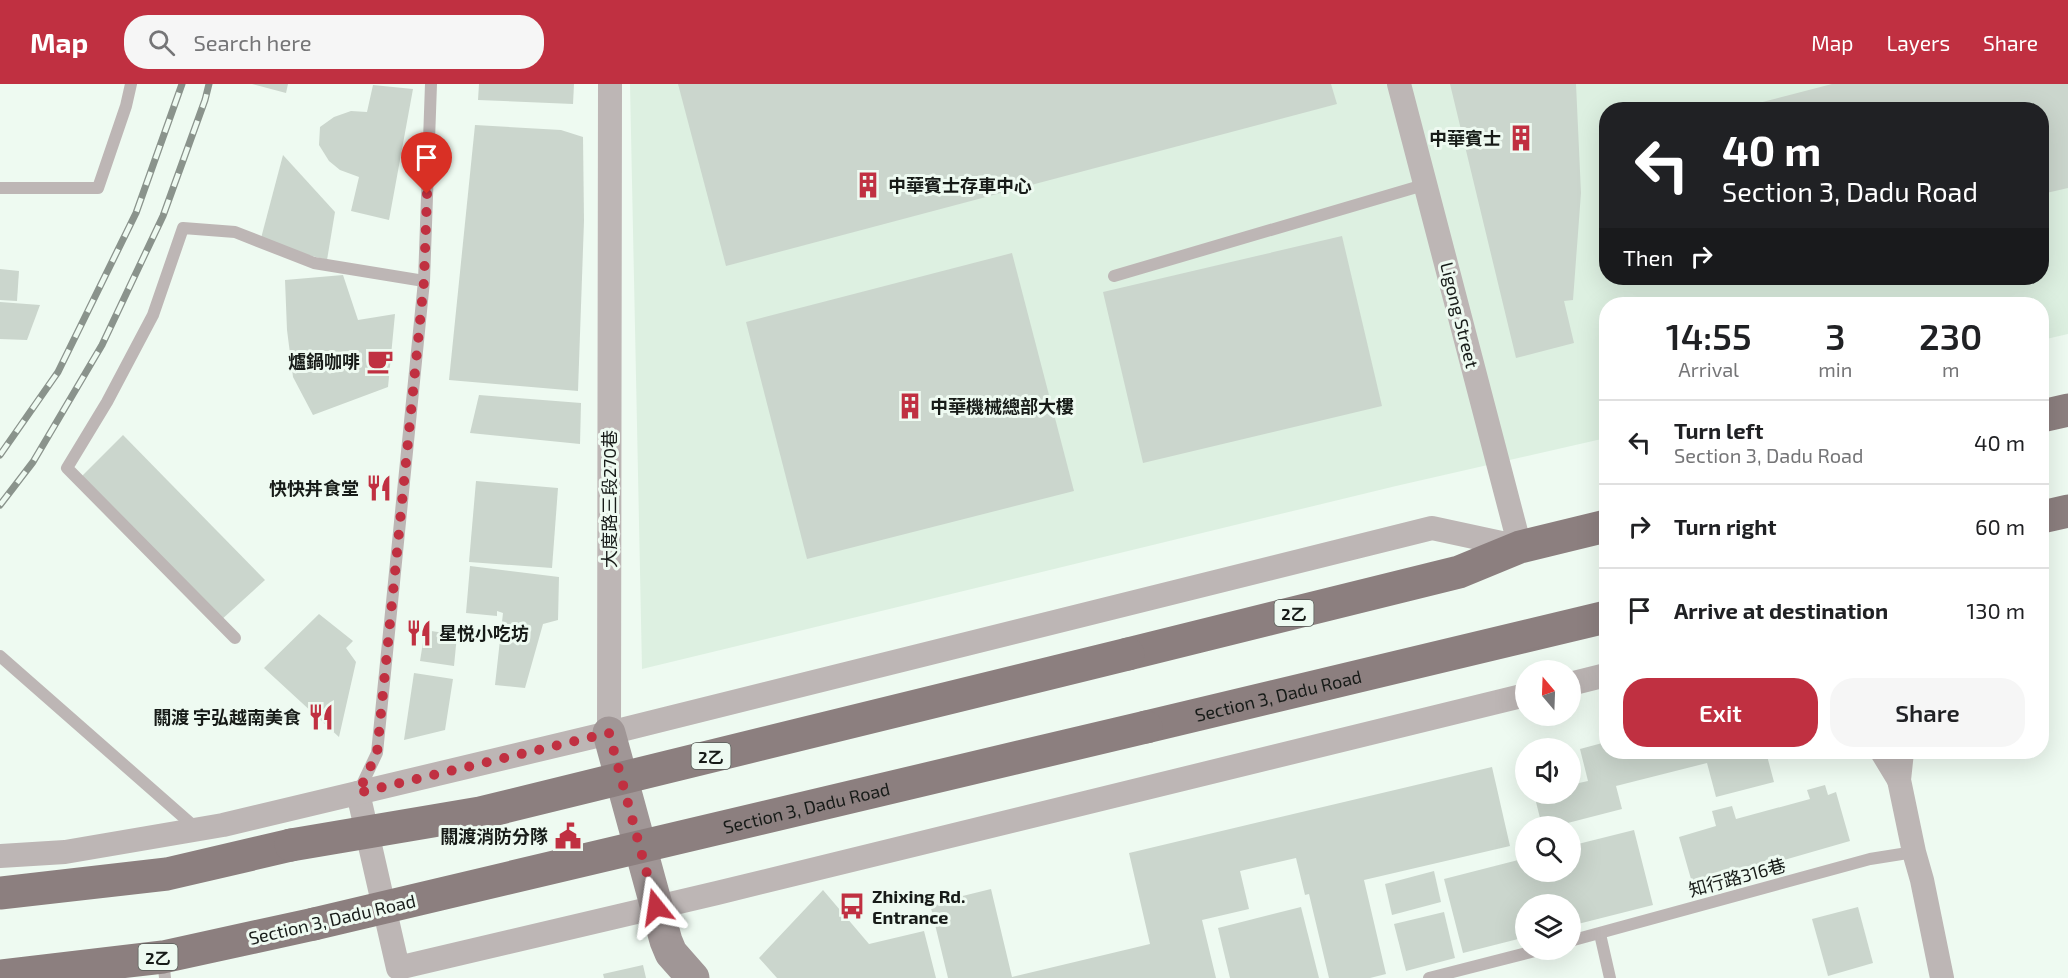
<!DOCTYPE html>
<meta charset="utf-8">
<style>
:root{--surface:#fff;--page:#f6f6f6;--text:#202124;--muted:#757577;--line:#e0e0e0;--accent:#c03041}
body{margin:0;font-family:"Exo 2","Noto Sans TC",sans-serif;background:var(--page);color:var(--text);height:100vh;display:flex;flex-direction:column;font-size:22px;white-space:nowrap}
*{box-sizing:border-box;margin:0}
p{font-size:20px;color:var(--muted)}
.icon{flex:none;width:33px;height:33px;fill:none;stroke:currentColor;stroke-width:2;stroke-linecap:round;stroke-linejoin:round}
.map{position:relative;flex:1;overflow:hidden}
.side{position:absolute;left:1599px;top:213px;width:450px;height:462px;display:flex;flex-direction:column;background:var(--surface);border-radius:24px;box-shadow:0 6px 24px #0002}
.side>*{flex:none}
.top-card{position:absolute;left:1599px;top:18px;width:450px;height:183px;border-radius:24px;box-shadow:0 6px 24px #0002;background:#202124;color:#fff;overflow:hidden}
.needle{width:39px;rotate:341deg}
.controls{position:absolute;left:1515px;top:576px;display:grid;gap:12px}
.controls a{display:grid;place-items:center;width:66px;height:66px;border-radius:50%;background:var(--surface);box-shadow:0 6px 24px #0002;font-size:30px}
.pin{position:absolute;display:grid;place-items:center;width:51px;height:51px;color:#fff;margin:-62px -26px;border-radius:50% 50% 50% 0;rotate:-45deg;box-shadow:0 0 6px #0007}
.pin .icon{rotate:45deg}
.me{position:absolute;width:66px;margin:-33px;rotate:345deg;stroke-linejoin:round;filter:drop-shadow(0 0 4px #0008)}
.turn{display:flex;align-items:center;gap:21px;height:126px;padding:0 24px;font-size:27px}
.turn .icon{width:78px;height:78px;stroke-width:2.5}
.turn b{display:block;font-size:42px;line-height:51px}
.then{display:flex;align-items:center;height:57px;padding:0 24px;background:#0003;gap:12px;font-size:22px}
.eta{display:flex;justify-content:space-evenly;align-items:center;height:102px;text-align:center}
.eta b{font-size:36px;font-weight:600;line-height:42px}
.action{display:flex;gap:12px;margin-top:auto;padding:12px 24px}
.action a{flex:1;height:69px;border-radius:24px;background:var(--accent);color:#fff;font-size:24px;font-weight:600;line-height:69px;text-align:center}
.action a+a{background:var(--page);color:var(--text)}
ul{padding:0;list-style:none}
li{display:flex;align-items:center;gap:18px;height:84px;padding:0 24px;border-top:2px solid var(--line)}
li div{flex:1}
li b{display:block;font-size:22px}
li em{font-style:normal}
header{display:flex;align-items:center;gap:36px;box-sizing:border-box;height:84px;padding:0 30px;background:var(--accent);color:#fff}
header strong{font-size:28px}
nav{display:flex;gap:33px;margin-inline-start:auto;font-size:21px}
.search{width:420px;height:54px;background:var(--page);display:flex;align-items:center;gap:15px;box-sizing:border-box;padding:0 21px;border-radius:24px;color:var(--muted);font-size:22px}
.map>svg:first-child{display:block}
.built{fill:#ddf0e1;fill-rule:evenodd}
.building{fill:#cbd6cd}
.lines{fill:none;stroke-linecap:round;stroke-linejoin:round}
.lane{stroke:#bdb6b5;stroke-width:12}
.street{stroke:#bdb6b5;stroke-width:24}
.secondary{stroke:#a09696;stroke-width:33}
.primary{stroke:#8c7f7f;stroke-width:33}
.rail-casing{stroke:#8a938c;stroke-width:7}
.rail{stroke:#eefaf1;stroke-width:4.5;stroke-dasharray:14;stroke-linecap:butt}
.primary-bridge{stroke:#8c7f7f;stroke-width:33}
.route{stroke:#c03041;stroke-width:10;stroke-dasharray:0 18}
.labels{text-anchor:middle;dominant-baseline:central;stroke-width:6;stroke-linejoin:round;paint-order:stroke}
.shield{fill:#eefaf1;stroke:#585e59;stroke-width:1.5}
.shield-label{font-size:16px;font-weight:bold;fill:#171b18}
.poi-label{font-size:18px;font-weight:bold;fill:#171b18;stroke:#eefaf1;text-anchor:end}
.street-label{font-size:18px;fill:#171b18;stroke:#eefaf1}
</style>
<header>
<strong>Map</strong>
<div class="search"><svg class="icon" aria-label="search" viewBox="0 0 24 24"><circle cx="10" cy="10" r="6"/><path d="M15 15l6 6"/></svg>Search here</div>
<nav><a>Map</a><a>Layers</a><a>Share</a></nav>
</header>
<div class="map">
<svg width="2068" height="894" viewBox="0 0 2068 894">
<rect width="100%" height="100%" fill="#eefaf1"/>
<path class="built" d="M 630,0 L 2068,0 L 2068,250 L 2042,256 L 2042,220 L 1606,220 L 1606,354 L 1396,402 L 642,585 ZM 1606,26 L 2042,26 L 2042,194 L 1606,194 Z"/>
<g class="building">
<polygon points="252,0 288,0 286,9"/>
<polygon points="479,0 574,0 573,20 478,16"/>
<polygon points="678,0 1331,0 1337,20 726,182"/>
<polygon points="1450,0 1576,0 1581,109 1573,216 1564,217 1574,259 1516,274"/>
<polygon points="1832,0 2068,0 2068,104 2042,110 2042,26 1732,26"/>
<polygon points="373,1 413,5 389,136 351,127 359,93 340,86 329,77 319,61 320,43 334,33 351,27 367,28"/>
<polygon points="475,41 561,46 583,53 584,137 578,307 449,296"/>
<polygon points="283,71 335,128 327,176 260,158"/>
<polygon points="1342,152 1382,322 1143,379 1103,208"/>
<polygon points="1012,169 1074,407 807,475 746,238"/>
<polygon points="0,185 19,187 17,217 0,216"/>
<polygon points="343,191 358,236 395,230 388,303 313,331 293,293 287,246 285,196"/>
<polygon points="0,218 40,221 27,256 0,255"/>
<polygon points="479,311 581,319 580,360 470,349"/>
<polygon points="123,351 265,496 220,537 79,395"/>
<polygon points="476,397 558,404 552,484 469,478"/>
<polygon points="470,482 559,493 558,536 543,540 525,604 495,601 503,529 497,527 497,532 466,529"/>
<polygon points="319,530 353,557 346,564 356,578 339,653 264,584"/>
<polygon points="425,546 457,551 454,582 420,577"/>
<polygon points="414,589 453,595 445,646 404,656"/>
<polygon points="1606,658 1606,668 1766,668 1774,698 1716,713 1707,679 1616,702 1622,725 1556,742 1542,742 1534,710 1570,710 1570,701 1588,697 1580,665"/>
<polygon points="1492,683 1510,762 1364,796 1386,890 1370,894 1329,894 1309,810 1305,811 1296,774 1240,787 1249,825 1202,836 1216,894 948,894 930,820 991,805 1012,893 1150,860 1129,769"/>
<polygon points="1825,701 1828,711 1836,708 1850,757 1693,802 1679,753 1716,742 1712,727 1732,722 1736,735 1810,715 1807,706"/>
<polygon points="1634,746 1653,821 1570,842 1570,820 1526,820 1526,853 1463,869 1444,795 1526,774 1526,788 1570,788 1570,762"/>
<polygon points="1434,787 1441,818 1392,831 1385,800"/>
<polygon points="823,806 869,860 924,847 936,894 777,894 759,874"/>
<polygon points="1301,823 1319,894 1230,894 1218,844"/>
<polygon points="1858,823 1873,879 1828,892 1812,835"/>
<polygon points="1444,828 1455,874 1406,887 1394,840"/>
<polygon points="643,881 646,894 604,894 603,890"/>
</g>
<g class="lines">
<g class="lane">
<polyline points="0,104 98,104 126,22 131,0"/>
<polyline points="1114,192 1427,100"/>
<polyline points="235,554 67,384 107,318 153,231 183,144 235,148 314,179 424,197"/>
<polyline points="0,572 197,745"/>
<polyline points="358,709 377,669 424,197 431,0"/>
<polyline points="1600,850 1610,894"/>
<polyline points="1570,857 1870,775 1914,768"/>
<polyline points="163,874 165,894"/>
<polyline points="1429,894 1539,866"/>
</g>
<g class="street">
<polyline points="1570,600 1606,591"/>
<polyline points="609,649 610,0"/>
<polyline points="1882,668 1899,696"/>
<polyline points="1902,668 1899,696 1914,768 1922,796 1942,894"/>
<polyline points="358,709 398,884 717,809 1526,611"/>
<polyline points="0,772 65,768 223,741 609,649 1432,444 1520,463 1399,0"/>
</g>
<polyline class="secondary" points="609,649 666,857 671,869 693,894"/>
<g class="primary">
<polyline points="2042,332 2068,326"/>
<polyline points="2042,433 2068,427"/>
<polyline points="1128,570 1459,488 1520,463 1606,442"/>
<path id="s1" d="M 1146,643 L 1606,533"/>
<polyline points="0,809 167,790 291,761"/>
<polyline points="0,892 163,873 314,840"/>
</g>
<g class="rail-casing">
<g id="rail">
<polyline points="0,371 58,288 136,129 182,0"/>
<polyline points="0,421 33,378 102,261 163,132 205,16 209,0"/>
</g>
</g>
<use href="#rail" class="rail"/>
<g class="primary-bridge">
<polyline points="291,761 480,729 1128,570"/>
<path id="s2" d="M 314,840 L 1146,643"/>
</g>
</g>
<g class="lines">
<polyline class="route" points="427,110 424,197 377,669 358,709 609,649 656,823"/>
</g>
<defs>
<g id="building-bare" transform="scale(2.07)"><path d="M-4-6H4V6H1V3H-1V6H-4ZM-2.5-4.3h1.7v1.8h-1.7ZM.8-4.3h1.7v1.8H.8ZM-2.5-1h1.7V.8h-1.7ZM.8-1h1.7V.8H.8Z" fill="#c03041" stroke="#eefaf1" stroke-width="2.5" paint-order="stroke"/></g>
<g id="cafe-bare" transform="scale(2.07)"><path d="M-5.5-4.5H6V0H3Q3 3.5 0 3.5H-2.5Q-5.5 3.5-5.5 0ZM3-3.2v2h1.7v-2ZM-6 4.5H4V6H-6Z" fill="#c03041" stroke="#eefaf1" stroke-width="2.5" paint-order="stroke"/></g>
<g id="restaurant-bare" transform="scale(2.07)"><path d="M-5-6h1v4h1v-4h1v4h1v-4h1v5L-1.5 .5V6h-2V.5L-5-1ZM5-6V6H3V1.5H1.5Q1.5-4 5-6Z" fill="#c03041" stroke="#eefaf1" stroke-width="2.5" paint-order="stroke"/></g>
<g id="civic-bare" transform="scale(2.07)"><path d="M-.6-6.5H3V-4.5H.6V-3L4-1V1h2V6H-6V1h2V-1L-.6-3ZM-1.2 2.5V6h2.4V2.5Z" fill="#c03041" stroke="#eefaf1" stroke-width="2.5" paint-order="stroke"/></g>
<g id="bus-bare" transform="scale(2.07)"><path d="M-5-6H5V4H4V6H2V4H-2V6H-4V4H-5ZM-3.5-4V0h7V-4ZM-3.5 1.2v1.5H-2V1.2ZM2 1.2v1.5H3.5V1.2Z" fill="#c03041" stroke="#eefaf1" stroke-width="2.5" paint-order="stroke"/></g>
</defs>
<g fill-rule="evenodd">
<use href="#building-bare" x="1521" y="54"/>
<use href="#building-bare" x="868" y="101"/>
<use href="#cafe-bare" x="380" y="277"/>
<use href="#building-bare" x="910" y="322"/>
<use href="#restaurant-bare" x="379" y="404"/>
<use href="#restaurant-bare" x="419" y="549"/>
<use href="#restaurant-bare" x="321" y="633"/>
<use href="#civic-bare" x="568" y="752"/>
<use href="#bus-bare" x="852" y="822"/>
</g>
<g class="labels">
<g class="shield">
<rect x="1274.5" y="516" width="39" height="26" rx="4.5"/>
<rect x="691.5" y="659" width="39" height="26" rx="4.5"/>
<rect x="138.5" y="860" width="39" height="26" rx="4.5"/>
</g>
<g class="shield-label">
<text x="1294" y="529">2乙</text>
<text x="711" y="672">2乙</text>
<text x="158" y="873">2乙</text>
</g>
<g class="poi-label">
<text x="1501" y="54">中華賓士</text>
<text x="888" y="101" text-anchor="start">中華賓士存車中心</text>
<text x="360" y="277">爐鍋咖啡</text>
<text x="930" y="322" text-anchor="start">中華機械總部大樓</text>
<text x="359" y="404">快快丼食堂</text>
<text x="439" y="549" text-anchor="start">星悦小吃坊</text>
<text x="301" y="633">關渡 宇弘越南美食</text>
<text x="548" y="752">關渡消防分隊</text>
<text x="872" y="812" text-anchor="start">Zhixing Rd.<tspan x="872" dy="21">Entrance</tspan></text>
</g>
<g class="street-label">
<text transform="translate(1460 231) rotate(76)">Ligong Street</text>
<text transform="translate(609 415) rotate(-90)">大度路三段270巷</text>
<text stroke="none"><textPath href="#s1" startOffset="136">Section 3, Dadu Road</textPath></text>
<text stroke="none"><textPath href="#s2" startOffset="506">Section 3, Dadu Road</textPath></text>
<text transform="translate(1737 793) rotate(-15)">知行路316巷</text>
<text transform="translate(332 835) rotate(-13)">Section 3, Dadu Road</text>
</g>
</g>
</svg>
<div class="controls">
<a><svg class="needle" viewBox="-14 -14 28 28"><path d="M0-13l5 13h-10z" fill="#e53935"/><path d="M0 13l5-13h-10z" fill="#757577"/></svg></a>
<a><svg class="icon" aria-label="sound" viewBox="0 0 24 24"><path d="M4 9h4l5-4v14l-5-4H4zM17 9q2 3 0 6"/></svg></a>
<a><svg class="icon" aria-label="search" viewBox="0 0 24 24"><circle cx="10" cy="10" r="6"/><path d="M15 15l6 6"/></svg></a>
<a><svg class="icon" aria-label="layers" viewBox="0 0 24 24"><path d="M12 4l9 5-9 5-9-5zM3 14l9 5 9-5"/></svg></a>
</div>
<div class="pin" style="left:427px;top:110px;background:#d93025"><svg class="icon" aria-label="arrive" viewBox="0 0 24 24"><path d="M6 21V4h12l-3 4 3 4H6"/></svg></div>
<svg class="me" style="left:656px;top:823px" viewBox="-20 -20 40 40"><path d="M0-17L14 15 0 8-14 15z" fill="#c03041" stroke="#fff" stroke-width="4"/></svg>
<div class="top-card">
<div class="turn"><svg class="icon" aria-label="left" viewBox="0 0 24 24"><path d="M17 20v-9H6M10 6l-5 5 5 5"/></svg><div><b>40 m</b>Section 3, Dadu Road</div></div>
<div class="then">Then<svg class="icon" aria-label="right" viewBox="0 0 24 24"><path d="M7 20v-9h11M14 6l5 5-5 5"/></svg></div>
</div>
<section class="side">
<div class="eta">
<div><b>14:55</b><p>Arrival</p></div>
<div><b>3</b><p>min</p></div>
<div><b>230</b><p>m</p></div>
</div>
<ul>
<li><svg class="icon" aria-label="left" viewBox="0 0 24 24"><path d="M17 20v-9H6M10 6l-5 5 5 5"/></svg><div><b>Turn left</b><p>Section 3, Dadu Road</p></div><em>40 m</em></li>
<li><svg class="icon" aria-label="right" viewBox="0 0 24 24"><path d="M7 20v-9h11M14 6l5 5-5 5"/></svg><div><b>Turn right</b></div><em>60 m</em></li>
<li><svg class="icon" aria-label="arrive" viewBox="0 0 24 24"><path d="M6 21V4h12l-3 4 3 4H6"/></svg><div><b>Arrive at destination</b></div><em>130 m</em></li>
</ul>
<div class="action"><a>Exit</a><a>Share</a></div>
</section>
</div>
